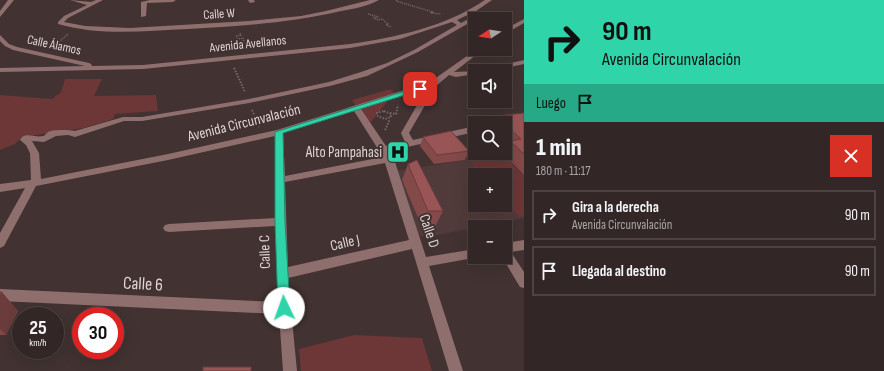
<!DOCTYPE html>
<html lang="es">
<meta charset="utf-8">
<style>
:root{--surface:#322626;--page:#3d3232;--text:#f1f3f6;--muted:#a8a5a7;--line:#4d4343}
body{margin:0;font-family:"Sofia Sans Condensed",sans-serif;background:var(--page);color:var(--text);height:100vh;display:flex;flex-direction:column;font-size:15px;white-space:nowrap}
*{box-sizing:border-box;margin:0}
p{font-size:13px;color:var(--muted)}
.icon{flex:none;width:22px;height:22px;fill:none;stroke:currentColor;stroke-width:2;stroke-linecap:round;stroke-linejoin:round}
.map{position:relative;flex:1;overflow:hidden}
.details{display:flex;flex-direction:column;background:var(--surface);width:360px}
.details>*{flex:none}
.top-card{background:#30d4a9;color:#111;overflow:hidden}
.needle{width:26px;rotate:258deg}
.buttons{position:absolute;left:468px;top:12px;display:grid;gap:8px}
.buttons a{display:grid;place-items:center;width:44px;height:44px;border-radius:0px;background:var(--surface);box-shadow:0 4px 16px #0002,0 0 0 1px var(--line);font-size:20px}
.speed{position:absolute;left:12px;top:307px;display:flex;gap:8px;font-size:20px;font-weight:700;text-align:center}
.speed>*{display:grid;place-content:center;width:52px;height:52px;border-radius:50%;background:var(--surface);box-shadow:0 4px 16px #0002,0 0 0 1px var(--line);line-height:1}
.speed small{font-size:10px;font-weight:400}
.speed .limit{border:6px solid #d22;background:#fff;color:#111}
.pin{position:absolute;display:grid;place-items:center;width:34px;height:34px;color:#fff;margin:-17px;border-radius:8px;box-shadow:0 2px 6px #0006}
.me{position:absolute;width:44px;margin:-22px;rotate:357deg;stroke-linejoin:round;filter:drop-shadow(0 0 3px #0008)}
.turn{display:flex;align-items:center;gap:14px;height:84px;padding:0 12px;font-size:18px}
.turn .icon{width:52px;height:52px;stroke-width:2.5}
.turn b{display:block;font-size:28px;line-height:34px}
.then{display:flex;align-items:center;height:38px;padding:0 12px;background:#0003;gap:8px;font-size:15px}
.round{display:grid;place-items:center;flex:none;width:42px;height:42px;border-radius:0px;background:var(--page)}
.head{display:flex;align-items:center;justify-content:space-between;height:68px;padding:0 12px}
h1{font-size:24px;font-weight:800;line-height:30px}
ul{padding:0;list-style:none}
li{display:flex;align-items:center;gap:12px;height:50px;margin:0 8px 6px;padding:0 4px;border:2px solid var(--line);border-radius:0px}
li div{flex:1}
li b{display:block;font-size:15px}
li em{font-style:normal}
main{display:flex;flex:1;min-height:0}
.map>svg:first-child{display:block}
.built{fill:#513a3a;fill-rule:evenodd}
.green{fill:#6d3637}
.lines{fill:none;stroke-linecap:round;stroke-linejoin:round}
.path-far1{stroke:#776969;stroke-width:1.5;stroke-dasharray:1 1;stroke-linecap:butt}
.path{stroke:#776969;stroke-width:2;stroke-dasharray:1.5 1.5;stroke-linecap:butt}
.minor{fill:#8f6f6e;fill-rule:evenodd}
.wall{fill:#844949}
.shaded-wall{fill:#6b3c3c}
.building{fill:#955;stroke:#6b3c3c}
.route{fill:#30d4a9;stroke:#1f8a6e}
.labels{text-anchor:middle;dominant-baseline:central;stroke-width:4;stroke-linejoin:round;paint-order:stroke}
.far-street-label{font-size:13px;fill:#dfd4d4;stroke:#423232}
.street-label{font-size:15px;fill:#dfd4d4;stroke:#423232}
.poi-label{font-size:15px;fill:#dfd4d4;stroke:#423232;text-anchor:end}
.near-street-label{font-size:18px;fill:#dfd4d4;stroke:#423232}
</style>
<main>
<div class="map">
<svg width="524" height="371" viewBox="0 0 524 371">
<rect width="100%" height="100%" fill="#423232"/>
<path class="built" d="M 524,151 L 524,218 L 427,237 L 420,236 L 415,231 L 390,172 ZM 475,175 L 505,175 L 505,205 L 475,205 Z"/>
<g class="green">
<polygon points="65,79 102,79 94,96 156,95 158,111 115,114 113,119 84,128 22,137 15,144 0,150 0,95 52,99 61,92"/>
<polygon points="387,90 392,90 394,93 371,122 363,120 352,100"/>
<polygon points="504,156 524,176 524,216 519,217 505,201 505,175 482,175 470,162"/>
<polygon points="354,335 422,338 432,371 301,371 299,349"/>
</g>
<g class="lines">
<g class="path-far1">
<polyline points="397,0 396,1 433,12 431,13 441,14"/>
<polyline points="368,14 378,17 374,18 378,20 382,19 388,24 386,25 391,27"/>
<polyline points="491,16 501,19"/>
<polyline points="240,33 241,35 236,36 238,39 243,38 244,42 240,43 241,47"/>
<polyline points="52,48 68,34"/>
</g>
<g class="path">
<polyline points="234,68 245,92"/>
<polyline points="252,110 259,127"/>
<polygon points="384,111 391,114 391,117 385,119 378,116 377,113"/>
<polyline points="390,113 396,114 398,105"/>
<polyline points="385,130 390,119"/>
</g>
<g class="minor">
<polygon points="8,0 14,0 0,17 0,11"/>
<path d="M 70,0 L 91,2 L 96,0 L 103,0 L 68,18 L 64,22 L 85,26 L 130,28 L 249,21 L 301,16 L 326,11 L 370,0 L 379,0 C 369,6 353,9 341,11 C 291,23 239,26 188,29 C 144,31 100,36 58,24 L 58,22 L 64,16 L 87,5 Z"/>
<polygon points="150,0 176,0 173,2 147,3 146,16 141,17 141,2"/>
<polygon points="248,0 254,0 255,2 250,3"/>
<path d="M 485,0 L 492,0 L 476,11 L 457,20 L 461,23 L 481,12 L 483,13 L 483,15 L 418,52 L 367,76 L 330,86 L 249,103 L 142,121 L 124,121 L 75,137 L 68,135 L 56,136 L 44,142 L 32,141 L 39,153 L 41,179 L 168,154 L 277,130 L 430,82 L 477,49 L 484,49 L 454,72 L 478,71 L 524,60 L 524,64 L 491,71 L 475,71 L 475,74 L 456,77 L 449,75 L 436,86 L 424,89 L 428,93 L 428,100 L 409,133 L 413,140 L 475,126 L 475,132 L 389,151 L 394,159 L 426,257 L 475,249 L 475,257 L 479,257 L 429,266 L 463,371 L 449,371 L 412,249 L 288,278 L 297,371 L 283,371 L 279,314 L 0,301 L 0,289 L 278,302 L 275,226 L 169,232 L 165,231 L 163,228 L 165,225 L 169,224 L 275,218 L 275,136 L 168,160 L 36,186 L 4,246 L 0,248 L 0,233 L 25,188 L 0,192 L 0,184 L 31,180 L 30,153 L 26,145 L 20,140 C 24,131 35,138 43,136 C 45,136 45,134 47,133 C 50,129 71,130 75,131 L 123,117 L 142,117 L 249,99 L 329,82 L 361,72 L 387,63 L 414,50 L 457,25 L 452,22 L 400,39 L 350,48 L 143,69 L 0,72 L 0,68 L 85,66 L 13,50 L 5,46 L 0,41 L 0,35 L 9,44 L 17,47 L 89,63 L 91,64 L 92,66 L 143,65 L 350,44 C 397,37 445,27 485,0 ZM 418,91 L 420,93 L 420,100 L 401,133 L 405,142 L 386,146 L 361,109 ZM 354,111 L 383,157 L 285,176 L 283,133 ZM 385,163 L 409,240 L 288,267 L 285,182 Z"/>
<polygon points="524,19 524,23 505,34 505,29"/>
<polygon points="524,240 524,250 511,252 524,272 524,288 520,287 502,257 505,257 505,243"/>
</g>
</g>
<g class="wall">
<polygon points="524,113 524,175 503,153 505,153 505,150 507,146 505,143 505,123 493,123 496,116"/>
<polygon points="423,137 469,151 465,160 434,164 420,146"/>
<polygon points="408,164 443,211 435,227 422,227 402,180"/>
<polygon points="0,292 18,311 6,335 0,335"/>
</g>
<polygon class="shaded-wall" points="2,292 18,311 6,335 0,329 0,296"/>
<g class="building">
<polygon points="524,113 524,154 510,141 521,139 505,125 505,123 503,123 496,116"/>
<polygon points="451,131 469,151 437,155 423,137"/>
<polygon points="417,160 443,211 428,211 408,164"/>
<polygon points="0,292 2,292 0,296"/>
<rect x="203" y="367" width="48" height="4"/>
</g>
<polygon class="route" points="418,87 424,89 283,133 285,222 290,308 288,312 284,313 280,312 278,308 275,222 275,132"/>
<defs>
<g id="hospital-square" transform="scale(1.15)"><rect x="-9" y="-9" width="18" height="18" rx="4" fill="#30d4a9" stroke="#423232"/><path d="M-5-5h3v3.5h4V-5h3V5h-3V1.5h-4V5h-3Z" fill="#111"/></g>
</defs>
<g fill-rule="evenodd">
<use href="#hospital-square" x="398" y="152"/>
</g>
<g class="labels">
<g class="far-street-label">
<text transform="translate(219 14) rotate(-4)">Calle W</text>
<text transform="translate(248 44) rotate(-6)">Avenida Avellanos</text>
<text transform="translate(54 45) rotate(12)">Calle Álamos</text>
</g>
<g class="street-label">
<text transform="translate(244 123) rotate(-14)">Avenida Circunvalación</text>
<text transform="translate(429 231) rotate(71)">Calle D</text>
<text transform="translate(345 243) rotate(-13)">Calle J</text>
<text transform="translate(265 252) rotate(-92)">Calle C</text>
</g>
<g class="poi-label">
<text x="382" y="152">Alto Pampahasi</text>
</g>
<g class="near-street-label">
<text transform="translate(143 284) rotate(3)">Calle 6</text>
</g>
</g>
</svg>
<div class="buttons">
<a><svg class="needle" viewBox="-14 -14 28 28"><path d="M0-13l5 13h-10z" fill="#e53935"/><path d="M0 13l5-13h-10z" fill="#a8a5a7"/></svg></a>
<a><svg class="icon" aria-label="sound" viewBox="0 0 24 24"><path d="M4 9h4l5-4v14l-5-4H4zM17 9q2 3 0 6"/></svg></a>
<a><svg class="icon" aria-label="search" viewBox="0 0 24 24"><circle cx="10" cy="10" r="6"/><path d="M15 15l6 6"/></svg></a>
<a>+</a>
<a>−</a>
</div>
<div class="speed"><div>25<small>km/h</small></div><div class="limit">30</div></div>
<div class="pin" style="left:420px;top:89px;background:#d93025"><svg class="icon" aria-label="arrive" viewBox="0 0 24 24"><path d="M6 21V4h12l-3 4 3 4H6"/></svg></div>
<svg class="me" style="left:284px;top:308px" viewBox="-20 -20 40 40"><circle r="19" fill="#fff"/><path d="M0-13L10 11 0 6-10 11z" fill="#30d4a9"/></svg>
</div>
<section class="details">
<div class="top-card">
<div class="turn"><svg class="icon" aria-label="right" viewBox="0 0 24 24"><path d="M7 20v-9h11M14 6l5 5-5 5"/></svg><div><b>90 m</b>Avenida Circunvalación</div></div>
<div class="then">Luego<svg class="icon" aria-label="arrive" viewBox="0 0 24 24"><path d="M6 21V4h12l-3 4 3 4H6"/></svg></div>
</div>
<div class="head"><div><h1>1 min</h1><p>180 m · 11:17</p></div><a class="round" style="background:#d93025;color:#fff"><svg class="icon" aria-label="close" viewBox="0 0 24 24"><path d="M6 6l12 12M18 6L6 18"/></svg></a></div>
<ul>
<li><svg class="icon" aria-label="right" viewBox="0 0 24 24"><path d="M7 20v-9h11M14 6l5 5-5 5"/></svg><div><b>Gira a la derecha</b><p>Avenida Circunvalación</p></div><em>90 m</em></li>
<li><svg class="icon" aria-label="arrive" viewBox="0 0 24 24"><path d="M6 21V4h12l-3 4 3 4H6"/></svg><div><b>Llegada al destino</b></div><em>90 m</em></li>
</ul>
</section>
</main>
